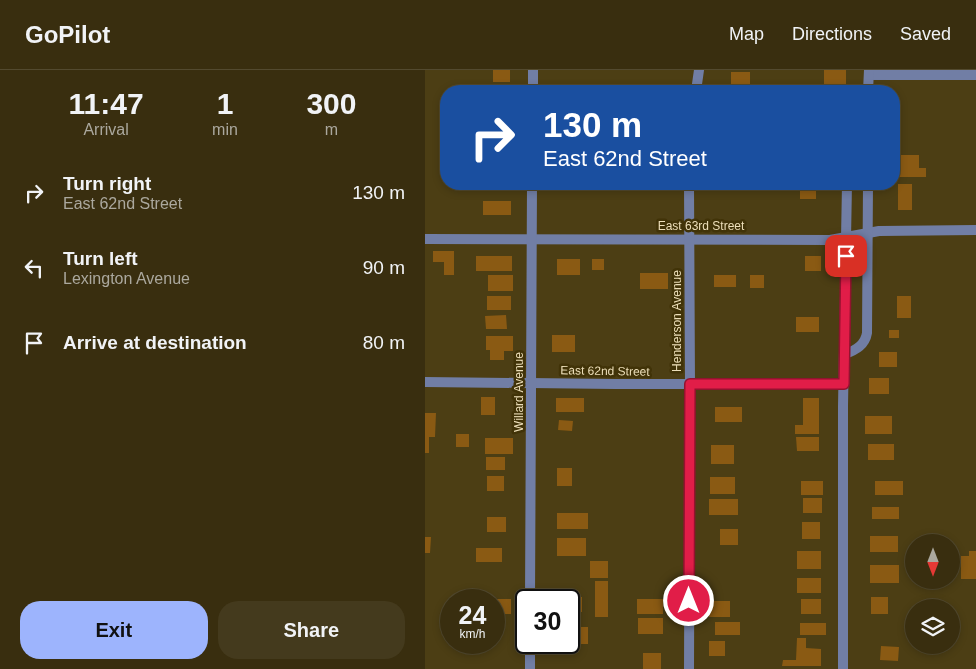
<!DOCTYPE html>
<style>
:root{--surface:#392e0f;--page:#443a1d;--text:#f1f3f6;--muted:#aba89e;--line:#534a2f;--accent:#9db4fd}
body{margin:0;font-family:Arial,sans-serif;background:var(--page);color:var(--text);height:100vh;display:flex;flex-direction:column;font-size:19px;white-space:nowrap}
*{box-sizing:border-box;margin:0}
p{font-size:16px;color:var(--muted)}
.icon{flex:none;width:28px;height:28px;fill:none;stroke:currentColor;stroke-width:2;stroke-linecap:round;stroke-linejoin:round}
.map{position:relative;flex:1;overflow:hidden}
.details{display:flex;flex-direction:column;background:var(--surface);width:425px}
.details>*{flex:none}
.hud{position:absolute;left:15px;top:15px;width:460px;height:105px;border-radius:20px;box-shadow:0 2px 8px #0003,0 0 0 1px var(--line);background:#1a4fa0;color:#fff;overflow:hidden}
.needle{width:32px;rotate:180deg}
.buttons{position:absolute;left:480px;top:464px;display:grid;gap:10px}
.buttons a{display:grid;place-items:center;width:55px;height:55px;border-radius:50%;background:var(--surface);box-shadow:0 2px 8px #0003,0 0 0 1px var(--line);font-size:25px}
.speed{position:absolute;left:15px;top:519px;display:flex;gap:10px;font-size:25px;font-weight:700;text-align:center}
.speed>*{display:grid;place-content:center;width:65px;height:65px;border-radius:50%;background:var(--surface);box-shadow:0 2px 8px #0003,0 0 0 1px var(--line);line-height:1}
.speed small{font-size:12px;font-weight:400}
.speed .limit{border:2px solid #111;border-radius:8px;background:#fff;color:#111}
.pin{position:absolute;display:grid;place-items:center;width:42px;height:42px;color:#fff;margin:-21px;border-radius:10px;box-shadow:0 2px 8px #0006}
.me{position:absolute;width:55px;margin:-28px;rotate:0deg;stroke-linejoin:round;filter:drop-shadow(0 0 4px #0008)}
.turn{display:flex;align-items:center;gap:18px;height:105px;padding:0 20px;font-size:22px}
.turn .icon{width:65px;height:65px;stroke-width:2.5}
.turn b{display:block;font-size:35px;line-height:42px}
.eta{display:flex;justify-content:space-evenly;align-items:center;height:85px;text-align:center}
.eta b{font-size:30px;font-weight:600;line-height:35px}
.cta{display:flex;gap:10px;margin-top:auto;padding:10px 20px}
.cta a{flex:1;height:58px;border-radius:20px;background:var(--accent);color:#111;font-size:20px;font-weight:600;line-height:58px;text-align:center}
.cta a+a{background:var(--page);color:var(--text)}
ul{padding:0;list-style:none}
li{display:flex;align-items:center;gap:15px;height:75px;padding:0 20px}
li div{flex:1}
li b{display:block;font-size:19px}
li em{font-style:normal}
header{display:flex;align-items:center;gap:30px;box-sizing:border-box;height:70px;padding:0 25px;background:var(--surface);border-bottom:1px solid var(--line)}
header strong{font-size:24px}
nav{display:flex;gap:28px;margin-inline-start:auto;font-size:18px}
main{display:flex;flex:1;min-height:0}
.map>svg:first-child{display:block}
.building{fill:#8a5a13}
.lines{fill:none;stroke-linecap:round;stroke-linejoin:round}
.minor{stroke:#717ea5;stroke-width:10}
.route-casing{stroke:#92132f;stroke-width:12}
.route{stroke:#e11d48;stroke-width:9}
.labels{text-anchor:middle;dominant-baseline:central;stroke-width:5;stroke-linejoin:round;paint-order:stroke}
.street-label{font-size:12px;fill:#eddfba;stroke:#413308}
</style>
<header>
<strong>GoPilot</strong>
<nav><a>Map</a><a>Directions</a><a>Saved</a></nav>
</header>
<main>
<section class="details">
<div class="eta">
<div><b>11:47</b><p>Arrival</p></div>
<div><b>1</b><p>min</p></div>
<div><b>300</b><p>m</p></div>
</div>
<ul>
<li><svg class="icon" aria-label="right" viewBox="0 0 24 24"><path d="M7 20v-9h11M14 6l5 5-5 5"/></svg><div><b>Turn right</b><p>East 62nd Street</p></div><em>130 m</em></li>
<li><svg class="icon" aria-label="left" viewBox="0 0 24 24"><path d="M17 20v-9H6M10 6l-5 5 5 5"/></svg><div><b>Turn left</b><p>Lexington Avenue</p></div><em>90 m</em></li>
<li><svg class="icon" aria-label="arrive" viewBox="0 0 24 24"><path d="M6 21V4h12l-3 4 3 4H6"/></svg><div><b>Arrive at destination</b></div><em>80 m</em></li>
</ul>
<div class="cta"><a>Exit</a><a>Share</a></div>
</section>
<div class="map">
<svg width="551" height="599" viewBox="0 0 551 599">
<rect width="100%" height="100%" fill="#4c3e14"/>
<g class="building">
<rect x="68" y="0" width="17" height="12"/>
<polygon points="399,0 421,0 421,17 411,17 411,21 399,21"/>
<rect x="306" y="2" width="19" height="14"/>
<polygon points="473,85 494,85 494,98 501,98 501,107 473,107"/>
<rect x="375" y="114" width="16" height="15"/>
<rect x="473" y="114" width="14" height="26"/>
<rect x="58" y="131" width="28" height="14"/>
<polygon points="8,181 29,181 29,205 19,205 19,192 8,192"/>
<rect x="51" y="186" width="36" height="15"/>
<rect x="380" y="186" width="16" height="15"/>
<rect x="132" y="189" width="23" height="16"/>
<rect x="167" y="189" width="12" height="11"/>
<rect x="215" y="203" width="28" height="16"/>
<rect x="63" y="205" width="25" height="16"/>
<rect x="289" y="205" width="22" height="12"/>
<rect x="325" y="205" width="14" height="13"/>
<rect x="62" y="226" width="24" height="14"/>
<rect x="472" y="226" width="14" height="22"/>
<polygon points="81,245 82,259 61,259 60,246"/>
<rect x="371" y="247" width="23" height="15"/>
<rect x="464" y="260" width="10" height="8"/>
<rect x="127" y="265" width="23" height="17"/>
<polygon points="61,266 88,266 88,281 79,281 79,290 65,290 65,280 61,280"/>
<rect x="454" y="282" width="18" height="15"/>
<rect x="444" y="308" width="20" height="16"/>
<rect x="56" y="327" width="14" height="18"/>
<rect x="131" y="328" width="28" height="14"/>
<polygon points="378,328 394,328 394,364 370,364 370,355 378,355"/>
<rect x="290" y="337" width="27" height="15"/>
<polygon points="0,343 11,343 10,367 4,367 4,383 0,383"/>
<rect x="440" y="346" width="27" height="18"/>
<polygon points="134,350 148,351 147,361 133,360"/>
<rect x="31" y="364" width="13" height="13"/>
<polygon points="371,367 394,367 394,381 372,381"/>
<rect x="60" y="368" width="28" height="16"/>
<rect x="443" y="374" width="26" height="16"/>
<rect x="286" y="375" width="23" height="19"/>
<rect x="61" y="387" width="19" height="13"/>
<rect x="132" y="398" width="15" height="18"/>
<rect x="62" y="406" width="17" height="15"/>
<rect x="285" y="407" width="25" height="17"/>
<rect x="376" y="411" width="22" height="14"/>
<rect x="450" y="411" width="28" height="14"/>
<rect x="378" y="428" width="19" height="15"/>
<rect x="284" y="429" width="29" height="16"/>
<rect x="447" y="437" width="27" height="12"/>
<rect x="132" y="443" width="31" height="16"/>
<rect x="62" y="447" width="19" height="15"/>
<rect x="377" y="452" width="18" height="17"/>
<rect x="295" y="459" width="18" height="16"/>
<rect x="445" y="466" width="28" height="16"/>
<polygon points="0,467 6,467 5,483 0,483"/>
<rect x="132" y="468" width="29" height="18"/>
<rect x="51" y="478" width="26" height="14"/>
<rect x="372" y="481" width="24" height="18"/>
<polygon points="544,481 551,481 551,509 536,509 536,486 544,486"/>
<rect x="165" y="491" width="18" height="17"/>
<rect x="445" y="495" width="29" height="18"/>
<rect x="372" y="508" width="24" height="15"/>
<rect x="170" y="511" width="13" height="36"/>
<polygon points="127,527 157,527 157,542 144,542 144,530 127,530"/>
<rect x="446" y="527" width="17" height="17"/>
<rect x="69" y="529" width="17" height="15"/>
<rect x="212" y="529" width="26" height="15"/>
<rect x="376" y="529" width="20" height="15"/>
<rect x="284" y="531" width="21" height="16"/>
<rect x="213" y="548" width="25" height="16"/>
<rect x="290" y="552" width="25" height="13"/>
<rect x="375" y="553" width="26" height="12"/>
<rect x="144" y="557" width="19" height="17"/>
<polygon points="372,568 381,568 381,578 396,579 396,596 357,596 358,590 371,590"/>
<rect x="284" y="571" width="16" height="15"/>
<polygon points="456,576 474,577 473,591 455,590"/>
<rect x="218" y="583" width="18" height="16"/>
</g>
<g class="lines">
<g class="minor">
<polyline points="444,5 551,5"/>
<polyline points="108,21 108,0"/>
<polyline points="271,21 274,0"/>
<polyline points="443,21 444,0"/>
<polyline points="0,169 405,170 454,161 551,160"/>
<path d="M 420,284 C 431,280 440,275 442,263 L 443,114"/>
<polyline points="0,312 190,314 419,314"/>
<polyline points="105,530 107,114"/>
<polyline points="105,572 105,599"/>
<polyline points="264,599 265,314 264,114"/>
<polyline points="418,599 418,336 422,114"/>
</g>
</g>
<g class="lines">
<g class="route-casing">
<polyline id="route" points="264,531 265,314 419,314 421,186"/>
</g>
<use href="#route" class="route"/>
</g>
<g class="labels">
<g class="street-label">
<text x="276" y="156">East 63rd Street</text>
<text transform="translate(252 251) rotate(-90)">Henderson Avenue</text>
<text transform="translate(180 301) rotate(1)">East 62nd Street</text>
<text transform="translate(94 322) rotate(-90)">Willard Avenue</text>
</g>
</g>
</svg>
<div class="buttons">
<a><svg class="needle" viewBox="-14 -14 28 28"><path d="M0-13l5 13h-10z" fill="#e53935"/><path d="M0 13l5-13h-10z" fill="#aba89e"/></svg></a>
<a><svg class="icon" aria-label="layers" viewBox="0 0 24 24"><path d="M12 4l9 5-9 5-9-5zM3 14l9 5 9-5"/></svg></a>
</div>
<div class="speed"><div>24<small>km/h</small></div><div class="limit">30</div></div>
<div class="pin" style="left:421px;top:186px;background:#d93025"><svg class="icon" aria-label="arrive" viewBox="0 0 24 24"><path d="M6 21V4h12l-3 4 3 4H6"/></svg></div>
<svg class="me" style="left:264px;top:531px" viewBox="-20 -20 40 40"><circle r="17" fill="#e11d48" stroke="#fff" stroke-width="3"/><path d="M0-11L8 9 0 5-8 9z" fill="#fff"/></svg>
<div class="hud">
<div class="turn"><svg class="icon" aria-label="right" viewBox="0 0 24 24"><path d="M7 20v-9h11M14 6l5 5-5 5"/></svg><div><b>130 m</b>East 62nd Street</div></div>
</div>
</div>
</main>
